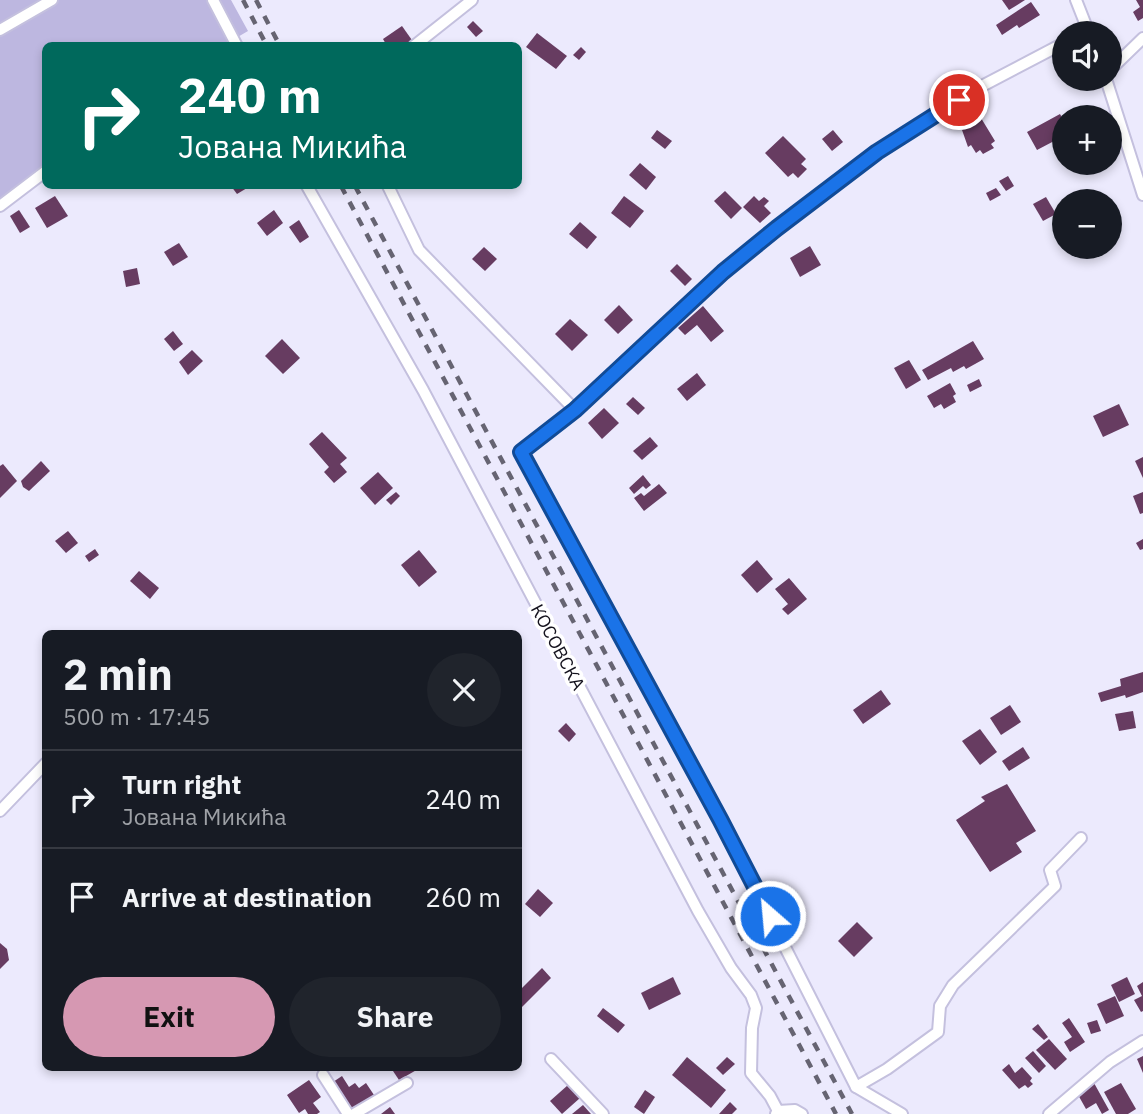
<!DOCTYPE html>
<meta charset="utf-8">
<style>
:root{--surface:#171b24;--page:#20242c;--text:#f1f3f6;--muted:#9ea1a6;--line:#363941;--accent:#d698b2}
body{margin:0;font-family:"IBM Plex Sans",sans-serif;background:var(--page);color:var(--text);height:100vh;display:flex;flex-direction:column;font-size:26px;white-space:nowrap}
*{box-sizing:border-box;margin:0}
p{font-size:23px;color:var(--muted)}
.icon{flex:none;width:38px;height:38px;fill:none;stroke:currentColor;stroke-width:2;stroke-linecap:round;stroke-linejoin:round}
.map{position:relative;flex:1;overflow:hidden}
.sheet{position:absolute;left:42px;top:630px;width:480px;height:441px;display:flex;flex-direction:column;background:var(--surface);border-radius:10px;box-shadow:0 4px 10px #0003}
.sheet>*{flex:none}
.guide{position:absolute;left:42px;top:42px;width:480px;height:147px;border-radius:10px;box-shadow:0 4px 10px #0003;background:#00695c;color:#fff;overflow:hidden}
.buttons{position:absolute;left:1052px;top:21px;display:grid;gap:14px}
.buttons a{display:grid;place-items:center;width:70px;height:70px;border-radius:50%;background:var(--surface);box-shadow:0 4px 10px #0003;font-size:35px}
.pin{position:absolute;display:grid;place-items:center;width:60px;height:60px;color:#fff;margin:-30px;border:4px solid #fff;border-radius:50%;box-shadow:0 2px 7px #0007}
.me{position:absolute;width:77px;margin:-38px;rotate:333deg;stroke-linejoin:round;filter:drop-shadow(0 0 5px #0008)}
.turn{display:flex;align-items:center;gap:24px;height:147px;padding:0 21px;font-size:32px}
.turn .icon{width:91px;height:91px;stroke-width:2.5}
.turn b{display:block;font-size:49px;line-height:60px}
.round{display:grid;place-items:center;flex:none;width:74px;height:74px;border-radius:37px;background:var(--page)}
.head{display:flex;align-items:center;justify-content:space-between;height:119px;padding:0 21px}
h1{font-size:42px;font-weight:700;line-height:52px}
.action{display:flex;gap:14px;margin-top:auto;padding:14px 21px}
.action a{flex:1;height:80px;border-radius:42px;background:var(--accent);color:#111;font-size:28px;font-weight:700;line-height:80px;text-align:center}
.action a+a{background:var(--page);color:var(--text)}
ul{padding:0;list-style:none}
li{display:flex;align-items:center;gap:21px;height:98px;padding:0 21px;border-top:2px solid var(--line)}
li div{flex:1}
li b{display:block;font-size:26px}
li em{font-style:normal}
.map>svg:first-child{display:block}
.green{fill:#bdb7e0}
.building{fill:#673c61}
.lines{fill:none;stroke-linecap:round;stroke-linejoin:round}
.minor-casing{stroke:#c4c0de;stroke-width:14}
.minor{stroke:#fff;stroke-width:10}
.rail{stroke:#666472;stroke-width:4.5;stroke-dasharray:9 9;stroke-linecap:butt}
.route-casing{stroke:#114b97;stroke-width:18}
.route{stroke:#1a73e8;stroke-width:12}
.labels{text-anchor:middle;dominant-baseline:central;stroke-width:7;stroke-linejoin:round;paint-order:stroke}
.street-label{font-size:18px;fill:#14121d;stroke:#fff}
</style>
<div class="map">
<svg width="1143" height="1114" viewBox="0 0 1143 1114">
<rect width="100%" height="100%" fill="#eceafd"/>
<polygon class="green" points="0,0 231,0 248,31 224,45 46,46 45,164 0,199"/>
<g class="building">
<polygon points="1002,0 1025,0 1009,10"/>
<polygon points="1136,0 1143,0 1143,18 1138,21 1133,12 1140,7"/>
<polygon points="1031,2 1040,15 1019,28 1017,25 1002,35 996,25"/>
<polygon points="473,21 483,31 476,37 467,27"/>
<polygon points="402,26 414,43 411,46 387,46 383,39"/>
<polygon points="537,33 567,56 556,69 526,47"/>
<polygon points="581,47 586,52 579,60 573,55"/>
<polygon points="1060,114 1064,121 1064,151 1062,152 1056,140 1037,150 1027,132"/>
<polygon points="981,118 995,141 991,144 994,148 983,154 980,150 976,153 971,145 968,147 962,130"/>
<polygon points="657,130 672,141 665,149 651,138"/>
<polygon points="833,130 843,142 832,151 822,139"/>
<polygon points="783,136 806,159 801,164 807,169 798,178 793,173 788,177 765,153"/>
<polygon points="640,163 656,177 646,190 629,175"/>
<polygon points="1008,176 1014,186 1006,191 999,181"/>
<polygon points="231,186 246,186 247,188 237,194"/>
<polygon points="996,188 1001,195 990,201 986,193"/>
<polygon points="725,191 742,208 731,219 714,201"/>
<polygon points="55,196 68,216 47,228 35,208"/>
<polygon points="624,196 644,211 630,228 611,213"/>
<polygon points="754,196 759,201 764,197 769,201 764,206 771,213 760,223 743,207"/>
<polygon points="1046,197 1056,214 1043,221 1033,204"/>
<polygon points="19,210 30,227 20,233 10,216"/>
<polygon points="274,210 283,223 267,236 257,223"/>
<polygon points="299,220 309,237 300,243 289,227"/>
<polygon points="580,222 597,237 587,249 569,234"/>
<polygon points="179,243 188,257 173,266 164,252"/>
<polygon points="810,246 821,265 800,277 790,258"/>
<polygon points="484,247 497,259 485,271 472,259"/>
<polygon points="1086,247 1104,247 1105,250 1089,254"/>
<polygon points="677,264 692,279 685,286 670,271"/>
<polygon points="137,268 140,284 126,287 123,271"/>
<polygon points="619,305 633,320 618,334 604,320"/>
<polygon points="703,306 724,331 711,342 697,325 685,335 678,328"/>
<polygon points="570,319 588,335 572,351 555,334"/>
<polygon points="173,331 183,344 174,351 164,339"/>
<polygon points="282,339 300,358 283,374 265,356"/>
<polygon points="973,341 984,359 966,369 964,366 953,372 951,368 928,380 922,370"/>
<polygon points="192,350 203,361 188,375 179,362"/>
<polygon points="909,360 921,380 906,389 894,368"/>
<polygon points="697,373 706,385 687,401 677,389"/>
<polygon points="979,379 982,386 970,392 967,385"/>
<polygon points="950,383 956,394 953,396 956,402 944,409 941,404 934,408 927,396"/>
<polygon points="633,397 645,408 638,415 626,404"/>
<polygon points="1119,404 1129,425 1103,437 1093,416"/>
<polygon points="604,408 619,423 602,439 588,423"/>
<polygon points="322,432 347,458 340,464 347,472 334,483 324,472 329,467 309,444"/>
<polygon points="650,437 658,446 642,460 633,451"/>
<polygon points="1143,457 1143,478 1135,461"/>
<polygon points="41,461 50,471 29,491 23,487 21,481"/>
<polygon points="3,464 17,481 0,498 0,466"/>
<polygon points="378,472 393,488 375,505 360,488"/>
<polygon points="643,475 651,485 646,489 643,486 634,494 629,488"/>
<polygon points="659,484 667,493 644,511 634,498 641,493 644,496"/>
<polygon points="396,492 400,496 391,505 386,500"/>
<polygon points="1143,492 1143,513 1140,514 1133,496"/>
<polygon points="68,531 78,543 66,553 55,541"/>
<polygon points="1143,539 1143,549 1140,550 1136,543"/>
<polygon points="95,549 99,555 89,562 85,556"/>
<polygon points="419,550 437,572 419,587 401,565"/>
<polygon points="757,560 773,579 757,593 741,575"/>
<polygon points="139,571 159,588 150,599 130,581"/>
<polygon points="789,578 807,599 788,615 782,609 788,604 775,589"/>
<polygon points="1143,672 1143,692 1126,698 1125,695 1101,702 1098,693 1121,686 1120,679"/>
<polygon points="881,690 891,704 863,724 853,710"/>
<polygon points="1010,705 1021,722 1001,735 990,718"/>
<polygon points="1133,711 1136,728 1119,731 1115,714"/>
<polygon points="566,723 576,734 569,742 558,731"/>
<polygon points="980,729 997,752 980,765 962,741"/>
<polygon points="1023,747 1030,758 1009,771 1002,761"/>
<polygon points="1007,784 1036,831 1016,843 1022,852 990,872 956,820 985,801 981,797"/>
<polygon points="538,889 553,903 540,917 525,904"/>
<polygon points="857,922 873,938 854,957 838,941"/>
<polygon points="0,943 7,949 9,960 0,969"/>
<polygon points="542,968 551,978 521,1008 518,1005 518,988 520,990"/>
<polygon points="673,977 681,994 649,1010 641,993"/>
<polygon points="1127,977 1135,994 1119,1002 1111,985"/>
<polygon points="1143,982 1143,1011 1141,1012 1134,1000 1142,996 1137,986"/>
<polygon points="1115,996 1124,1016 1106,1024 1097,1004"/>
<polygon points="603,1008 625,1025 618,1033 597,1016"/>
<polygon points="1069,1018 1085,1042 1070,1052 1064,1042 1072,1037 1062,1023"/>
<polygon points="1097,1020 1101,1031 1091,1034 1087,1023"/>
<polygon points="1038,1024 1048,1037 1044,1040 1032,1029"/>
<polygon points="1049,1039 1067,1059 1055,1070 1036,1050"/>
<polygon points="1033,1051 1046,1066 1039,1073 1025,1058"/>
<polygon points="1143,1056 1143,1073 1137,1059"/>
<polygon points="687,1057 726,1090 711,1108 672,1075"/>
<polygon points="727,1057 735,1064 723,1075 716,1068"/>
<polygon points="1009,1064 1015,1073 1022,1067 1032,1078 1030,1081 1033,1084 1028,1088 1025,1085 1019,1089 1002,1070"/>
<polygon points="391,1068 420,1068 399,1080"/>
<polygon points="342,1076 349,1087 355,1083 359,1088 366,1083 374,1095 368,1099 371,1103 353,1114 330,1084"/>
<polygon points="309,1080 321,1097 313,1103 320,1112 317,1114 308,1114 305,1109 299,1113 287,1095"/>
<polygon points="1094,1083 1109,1110 1102,1114 1096,1103 1086,1109 1077,1093"/>
<polygon points="1121,1083 1136,1109 1128,1114 1116,1114 1104,1092"/>
<polygon points="568,1085 580,1098 562,1114 550,1101"/>
<polygon points="645,1090 655,1097 644,1114 634,1107"/>
<polygon points="730,1102 737,1109 732,1114 719,1114"/>
<polygon points="583,1105 591,1114 572,1114"/>
<polygon points="390,1107 395,1114 381,1114"/>
</g>
<g class="lines">
<g class="minor-casing">
<g id="minor">
<polyline points="213,0 237,46"/>
<polyline points="1076,0 1089,33"/>
<polyline points="0,30 52,0"/>
<polyline points="414,46 472,0"/>
<polyline points="1110,70 1143,38"/>
<polyline points="1106,79 1143,195"/>
<polyline points="307,186 423,390 698,911 731,968 751,995 756,1008 752,1028 751,1073 770,1096 778,1111"/>
<polyline points="388,186 419,250 575,410"/>
<polyline points="0,206 46,171"/>
<polyline points="0,811 46,763"/>
<polyline points="551,1059 603,1114"/>
<polyline points="323,1075 348,1114"/>
<polyline points="856,1087 887,1069 938,1032 940,1006 953,985 1055,886 1050,870 1081,838"/>
<polyline points="354,1114 407,1083"/>
<polyline points="776,1114 778,1111 795,1110 802,1114"/>
<polyline points="902,1114 856,1087 720,819 521,452 575,410 723,272 877,152 980,87 1064,43"/>
<polyline points="1049,1114 1110,1062 1143,1041"/>
</g>
</g>
<use href="#minor" class="minor"/>
<g class="rail">
<polyline points="243,0 267,46"/>
<polyline points="256,0 280,46"/>
<polyline points="341,186 836,1114"/>
<polyline points="355,186 852,1114"/>
</g>
</g>
<g class="lines">
<g class="route-casing">
<polyline id="route" points="770,916 720,819 521,452 575,410 723,272 777,228 877,152 959,100"/>
</g>
<use href="#route" class="route"/>
</g>
<g class="labels">
<g class="street-label">
<text transform="translate(558 647) rotate(62)">КОСОВСКА</text>
</g>
</g>
</svg>
<div class="buttons">
<a><svg class="icon" aria-label="sound" viewBox="0 0 24 24"><path d="M4 9h4l5-4v14l-5-4H4zM17 9q2 3 0 6"/></svg></a>
<a>+</a>
<a>−</a>
</div>
<div class="pin" style="left:959px;top:100px;background:#d93025"><svg class="icon" aria-label="arrive" viewBox="0 0 24 24"><path d="M6 21V4h12l-3 4 3 4H6"/></svg></div>
<svg class="me" style="left:770px;top:916px" viewBox="-20 -20 40 40"><circle r="17" fill="#1a73e8" stroke="#fff" stroke-width="3"/><path d="M0-11L8 9 0 5-8 9z" fill="#fff"/></svg>
<div class="guide">
<div class="turn"><svg class="icon" aria-label="right" viewBox="0 0 24 24"><path d="M7 20v-9h11M14 6l5 5-5 5"/></svg><div><b>240 m</b>Јована Микића</div></div>
</div>
<section class="sheet">
<div class="head"><div><h1>2 min</h1><p>500 m · 17:45</p></div><a class="round"><svg class="icon" aria-label="close" viewBox="0 0 24 24"><path d="M6 6l12 12M18 6L6 18"/></svg></a></div>
<ul>
<li><svg class="icon" aria-label="right" viewBox="0 0 24 24"><path d="M7 20v-9h11M14 6l5 5-5 5"/></svg><div><b>Turn right</b><p>Јована Микића</p></div><em>240 m</em></li>
<li><svg class="icon" aria-label="arrive" viewBox="0 0 24 24"><path d="M6 21V4h12l-3 4 3 4H6"/></svg><div><b>Arrive at destination</b></div><em>260 m</em></li>
</ul>
<div class="action"><a>Exit</a><a>Share</a></div>
</section>
</div>
